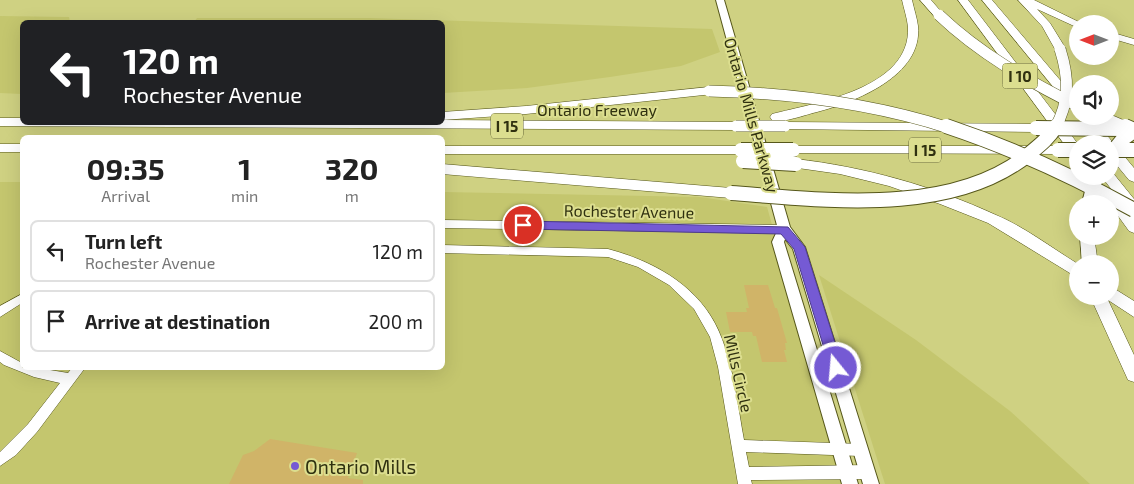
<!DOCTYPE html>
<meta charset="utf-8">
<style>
:root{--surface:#fff;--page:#f2f2f2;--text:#222;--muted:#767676;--line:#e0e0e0}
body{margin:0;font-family:"Exo 2",sans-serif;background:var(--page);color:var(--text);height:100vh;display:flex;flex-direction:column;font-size:19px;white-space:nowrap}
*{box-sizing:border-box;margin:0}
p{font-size:16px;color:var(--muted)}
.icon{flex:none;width:28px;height:28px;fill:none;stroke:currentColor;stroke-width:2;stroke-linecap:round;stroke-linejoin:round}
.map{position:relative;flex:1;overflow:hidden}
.drawer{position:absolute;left:20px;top:135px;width:425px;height:235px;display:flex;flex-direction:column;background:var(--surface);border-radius:8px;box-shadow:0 5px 20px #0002}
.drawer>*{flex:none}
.hud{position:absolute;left:20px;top:20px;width:425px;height:105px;border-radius:8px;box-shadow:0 5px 20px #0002;background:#202124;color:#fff;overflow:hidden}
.needle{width:32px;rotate:270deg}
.fabs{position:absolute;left:1069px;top:15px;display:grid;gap:10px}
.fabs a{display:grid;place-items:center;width:50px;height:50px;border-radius:50%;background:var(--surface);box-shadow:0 5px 20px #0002;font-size:25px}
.pin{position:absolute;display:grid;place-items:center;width:42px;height:42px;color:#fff;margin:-21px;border:2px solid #fff;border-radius:50%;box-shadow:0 1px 5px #0007}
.me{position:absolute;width:55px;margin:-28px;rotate:343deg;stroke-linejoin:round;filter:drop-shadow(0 0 4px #0008)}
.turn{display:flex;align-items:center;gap:18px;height:105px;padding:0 20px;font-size:22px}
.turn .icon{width:65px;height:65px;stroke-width:2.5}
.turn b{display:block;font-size:35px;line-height:42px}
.eta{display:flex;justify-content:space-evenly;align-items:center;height:85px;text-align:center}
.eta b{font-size:30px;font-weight:700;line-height:35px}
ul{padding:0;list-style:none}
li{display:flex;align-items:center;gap:15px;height:62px;margin:0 10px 8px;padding:0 10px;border:2px solid var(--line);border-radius:8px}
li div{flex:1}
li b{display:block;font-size:19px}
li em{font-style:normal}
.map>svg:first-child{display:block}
.built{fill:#c4c66e}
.building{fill:#d0b468}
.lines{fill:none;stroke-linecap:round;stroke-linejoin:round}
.minor-casing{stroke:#56571a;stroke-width:1}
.major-casing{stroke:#56571a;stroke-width:2}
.highway-casing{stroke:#56571a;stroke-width:1}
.minor{fill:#fff;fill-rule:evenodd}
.major{fill:#fff;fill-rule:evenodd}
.highway{fill:#fff;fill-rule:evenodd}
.highway-bridge-far1-casing{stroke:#56571a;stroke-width:12;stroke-linecap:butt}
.highway-bridge-casing{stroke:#56571a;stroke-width:16;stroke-linecap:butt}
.highway-bridge-far1{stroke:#fff;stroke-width:11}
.highway-bridge{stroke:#fff;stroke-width:14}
.route{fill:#755ad4;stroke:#4c3a8a}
.poi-dot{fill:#755ad4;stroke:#dcde8f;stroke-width:2}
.labels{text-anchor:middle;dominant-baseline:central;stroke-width:4;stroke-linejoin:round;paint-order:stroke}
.shield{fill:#dcde8f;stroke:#646536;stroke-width:1}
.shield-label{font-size:15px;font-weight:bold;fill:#303110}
.street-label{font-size:16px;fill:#303110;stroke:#dcde8f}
.near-poi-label{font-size:19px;fill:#303110;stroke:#dcde8f;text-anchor:start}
</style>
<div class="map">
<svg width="1134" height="484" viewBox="0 0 1134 484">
<rect width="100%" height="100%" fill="#cfd182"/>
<g class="built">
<polygon points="0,16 69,17 70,22 22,22 22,94 0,93"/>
<polygon points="197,18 369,18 712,29 720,52 681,66 610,77 527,88 443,93 442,22 194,22"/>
<polygon points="0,182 22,182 22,368 442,368 443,192 700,197 767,207 845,484 0,484"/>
<polygon points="819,275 916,340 1010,411 1090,484 885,484"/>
</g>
<g class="building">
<polygon points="744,285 768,285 775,308 777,308 787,343 785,343 786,350 784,350 787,362 762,362 756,336 753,336 752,332 730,332 726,312 747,312 746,308 749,308"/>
<polygon points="270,439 357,453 348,478 363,480 363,484 229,484 243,455 254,451"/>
</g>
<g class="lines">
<g class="minor-casing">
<g id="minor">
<polygon points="442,220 784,225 789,229 784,233 442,228"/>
<path d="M 442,245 L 608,249 C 657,262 704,289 722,339 C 734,370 738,408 744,440 L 861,444 L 866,446 L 867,450 L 866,454 L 861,456 L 746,452 L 749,467 L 867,465 L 872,467 L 874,472 L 872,477 L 867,479 L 751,480 L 752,484 L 738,484 L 718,367 L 710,337 L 694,309 L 669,285 L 638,267 L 608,257 L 442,253 Z"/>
<polygon points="22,294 22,303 0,317 0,306"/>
<polygon points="0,351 22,363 22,368 38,368 68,373 72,368 85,368 37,432 16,455 0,466 0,452 28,424 60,383 34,377 4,365 0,362"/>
</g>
</g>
<g class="major-casing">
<polygon id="major" points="716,0 724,0 790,227 805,247 879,484 863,484 793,249 785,239 784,242 858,484 842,484 772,242 778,229"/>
</g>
<g class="highway-casing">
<g id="highway">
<path d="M 902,0 L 912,0 C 914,9 917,18 918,26 C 923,76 855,102 817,112 C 804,115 785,123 772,120 L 770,117 L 772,114 C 814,103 911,89 908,27 C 907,18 904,9 902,0 Z"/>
<polygon points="920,0 931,0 944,15 943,17 935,17"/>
<polygon points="958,0 968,0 1078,144 1078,157 1073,156"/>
<polygon points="982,0 992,0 1077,100 1077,106 1069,106"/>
<polygon points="1018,0 1034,0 1083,24 1078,24 1078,27 1074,26 1037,9 1050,23 1066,49 1060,52 1056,51 1042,26"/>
<polygon points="1110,32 1134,39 1134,45 1110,38"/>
<polygon points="709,87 713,88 715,91 713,94 526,114 442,120 442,112 526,106"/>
<polygon points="1078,116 1091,116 1134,168 1134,182 1129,180 1110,157 1110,144 1100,144"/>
<polygon points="0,118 22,118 22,122 442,122 442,120 736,122 742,126 736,130 0,126"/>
<polygon points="785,122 1036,124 1042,128 1036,132 781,129 779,126"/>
<rect x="0" y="144" width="22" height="8"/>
<polygon points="442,146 741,146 746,147 748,150 746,153 741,154 442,154"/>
<polygon points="793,146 1058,146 1063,147 1065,150 1063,153 1058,154 788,153 786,150 788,147"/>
<path d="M 796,159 C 865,167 933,186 996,215 C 1023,226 1052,248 1078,264 L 1078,278 L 988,223 L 940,204 L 889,186 L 840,174 L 791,167 L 789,164 L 791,161 Z"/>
<polygon points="442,164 731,188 736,189 738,193 736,197 731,198 442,174"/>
<polygon points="1110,172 1113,173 1134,199 1134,214 1132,214 1134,216 1134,233 1129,231 1103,195 1105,191 1112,190 1101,176 1110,176"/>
<polygon points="1080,236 1094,236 1098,264 1082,264"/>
<polygon points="1110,286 1134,301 1134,317 1108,300 1134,355 1134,382 1128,380 1090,296 1110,296"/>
</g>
</g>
<use href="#minor" class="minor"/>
<use href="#major" class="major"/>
<use href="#highway" class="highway"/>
<g class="highway-bridge-far1-casing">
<g id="highway-bridge-far1">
<path d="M 939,15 C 980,54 1028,81 1078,106"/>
<path d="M 709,91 C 791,93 871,103 949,128"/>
<polyline points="1100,116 1128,128"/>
<polyline points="736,126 785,126"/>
<path d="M 1055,128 C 1070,102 1069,77 1060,49"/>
</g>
</g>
<g class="highway-bridge-casing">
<g id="highway-bridge">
<path d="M 946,126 C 1012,148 1073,176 1134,210"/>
<polyline points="1125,126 1134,130"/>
<polyline points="1036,128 1122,129"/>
<polyline points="741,150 793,150"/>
<polyline points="1058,150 1078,150"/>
<polyline points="1110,150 1134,150"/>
<polyline points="1110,155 1124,138 1134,131"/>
<polyline points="743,161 796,164"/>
<path d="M 731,193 C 825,200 952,217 1029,154 C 1040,145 1049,138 1056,126"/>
<polyline points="1089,204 1096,176"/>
</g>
</g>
<use href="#highway-bridge-far1" class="highway-bridge-far1"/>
<use href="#highway-bridge" class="highway-bridge"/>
</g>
<polygon class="route" points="523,221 788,227 805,247 843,368 841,372 836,374 832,372 830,368 794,249 781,234 523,229 517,225"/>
<circle class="poi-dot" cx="295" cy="466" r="5"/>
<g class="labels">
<g class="shield">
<rect x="1002.5" y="63.5" width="35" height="25" rx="4"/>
<rect x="491" y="113.5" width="32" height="25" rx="4"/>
<rect x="909" y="137.5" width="32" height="25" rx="4"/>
</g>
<g class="shield-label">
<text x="1020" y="76">I 10</text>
<text x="507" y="126">I 15</text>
<text x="925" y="150">I 15</text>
</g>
<g class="street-label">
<text x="597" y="109">Ontario Freeway</text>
<text transform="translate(752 115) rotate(74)">Ontario Mills Parkway</text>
<text transform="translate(629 211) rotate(1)">Rochester Avenue</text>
<text transform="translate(739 373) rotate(77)">Mills Circle</text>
</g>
<g class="near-poi-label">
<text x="305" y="466">Ontario Mills</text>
</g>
</g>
</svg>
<div class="fabs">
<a><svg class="needle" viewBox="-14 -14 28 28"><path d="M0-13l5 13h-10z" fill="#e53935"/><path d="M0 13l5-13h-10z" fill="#767676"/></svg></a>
<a><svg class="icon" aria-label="sound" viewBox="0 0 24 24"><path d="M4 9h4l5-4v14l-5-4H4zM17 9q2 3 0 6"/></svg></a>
<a><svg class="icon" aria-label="layers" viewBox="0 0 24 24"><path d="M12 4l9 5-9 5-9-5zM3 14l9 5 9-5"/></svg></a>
<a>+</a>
<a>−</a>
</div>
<div class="pin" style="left:523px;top:225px;background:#d93025"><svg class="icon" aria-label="arrive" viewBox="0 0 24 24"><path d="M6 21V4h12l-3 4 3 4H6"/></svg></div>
<svg class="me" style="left:836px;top:368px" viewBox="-20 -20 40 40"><circle r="17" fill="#755ad4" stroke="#fff" stroke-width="3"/><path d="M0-11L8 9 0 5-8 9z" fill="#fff"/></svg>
<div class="hud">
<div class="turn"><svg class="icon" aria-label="left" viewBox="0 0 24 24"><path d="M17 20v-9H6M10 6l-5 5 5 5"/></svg><div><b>120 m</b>Rochester Avenue</div></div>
</div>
<section class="drawer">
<div class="eta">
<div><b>09:35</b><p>Arrival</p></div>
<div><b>1</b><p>min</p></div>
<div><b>320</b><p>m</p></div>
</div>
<ul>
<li><svg class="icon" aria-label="left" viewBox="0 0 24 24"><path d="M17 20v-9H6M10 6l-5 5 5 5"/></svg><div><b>Turn left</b><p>Rochester Avenue</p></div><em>120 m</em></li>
<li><svg class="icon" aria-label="arrive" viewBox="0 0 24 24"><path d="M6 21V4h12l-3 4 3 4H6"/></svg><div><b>Arrive at destination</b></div><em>200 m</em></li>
</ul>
</section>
</div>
